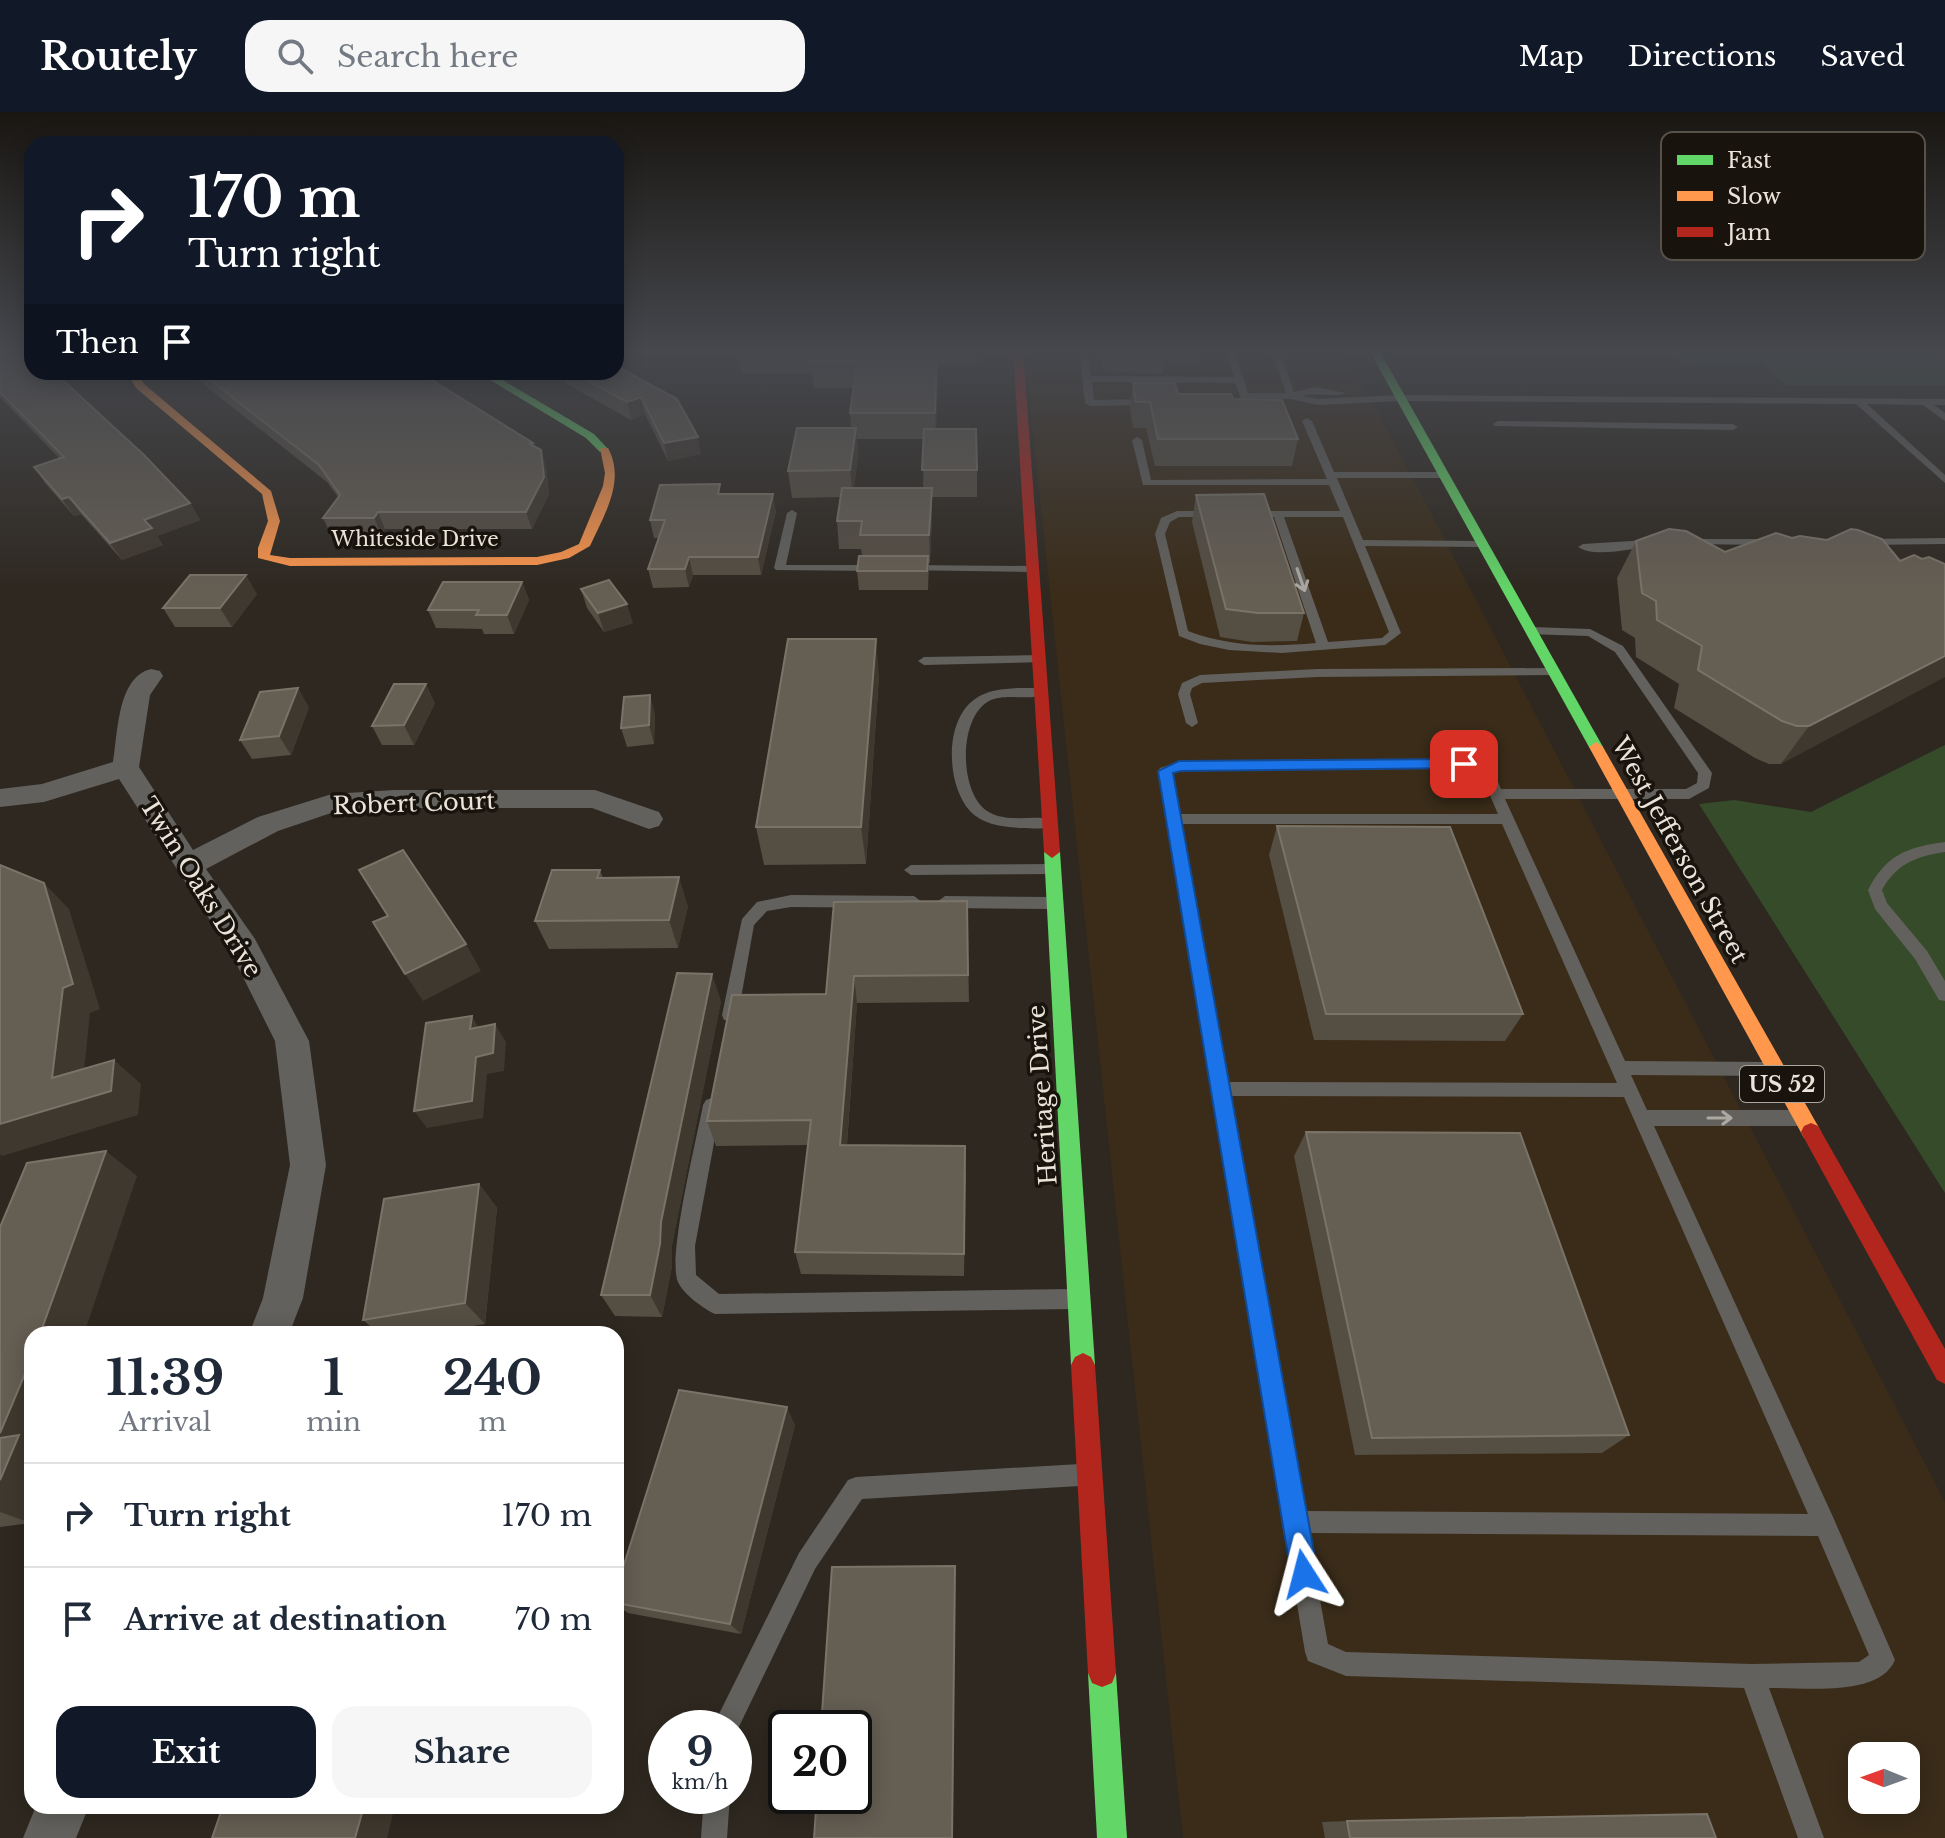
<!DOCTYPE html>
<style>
:root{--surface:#fff;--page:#f6f6f7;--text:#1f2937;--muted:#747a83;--line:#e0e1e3;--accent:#111827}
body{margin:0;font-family:"Libre Baskerville",serif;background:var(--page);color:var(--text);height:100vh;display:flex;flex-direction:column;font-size:30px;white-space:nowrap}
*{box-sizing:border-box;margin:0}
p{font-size:26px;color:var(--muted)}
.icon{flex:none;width:44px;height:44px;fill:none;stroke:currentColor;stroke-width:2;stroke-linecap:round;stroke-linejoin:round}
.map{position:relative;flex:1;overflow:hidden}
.sheet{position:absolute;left:24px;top:1214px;width:600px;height:488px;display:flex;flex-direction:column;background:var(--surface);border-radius:24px;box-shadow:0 4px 20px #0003}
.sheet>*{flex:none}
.guide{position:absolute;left:24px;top:24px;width:600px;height:244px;border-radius:24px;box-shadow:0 4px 20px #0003;background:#111827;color:#fff;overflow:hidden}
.needle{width:52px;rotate:271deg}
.controls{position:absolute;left:1848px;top:1630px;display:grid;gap:16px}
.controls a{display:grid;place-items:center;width:72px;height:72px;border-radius:16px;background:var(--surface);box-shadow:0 4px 20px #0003;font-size:40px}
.speed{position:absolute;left:648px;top:1598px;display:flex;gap:16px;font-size:40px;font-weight:700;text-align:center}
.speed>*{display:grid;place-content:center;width:104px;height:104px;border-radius:50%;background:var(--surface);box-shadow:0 4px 20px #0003;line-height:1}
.speed small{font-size:20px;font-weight:400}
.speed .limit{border:4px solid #111;border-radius:12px;background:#fff;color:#111}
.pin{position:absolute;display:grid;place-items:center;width:68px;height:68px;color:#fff;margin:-34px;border-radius:16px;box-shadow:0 4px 12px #0006}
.me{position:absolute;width:88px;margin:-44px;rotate:351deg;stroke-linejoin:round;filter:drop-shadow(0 0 6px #0008)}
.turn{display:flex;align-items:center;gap:28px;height:168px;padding:0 32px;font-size:36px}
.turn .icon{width:104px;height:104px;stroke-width:2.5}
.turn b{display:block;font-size:56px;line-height:68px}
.then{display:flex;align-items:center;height:76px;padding:0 32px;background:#0003;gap:16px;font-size:30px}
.eta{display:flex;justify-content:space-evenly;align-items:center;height:136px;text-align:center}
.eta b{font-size:48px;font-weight:700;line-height:56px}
.primary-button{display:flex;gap:16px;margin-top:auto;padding:16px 32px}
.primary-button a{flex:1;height:92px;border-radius:24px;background:var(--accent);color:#fff;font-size:32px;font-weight:700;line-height:92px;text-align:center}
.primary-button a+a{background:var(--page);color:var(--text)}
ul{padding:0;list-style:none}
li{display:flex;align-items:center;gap:24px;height:104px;padding:0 32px;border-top:2px solid var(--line)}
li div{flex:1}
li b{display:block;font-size:30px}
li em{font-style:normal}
header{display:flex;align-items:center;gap:48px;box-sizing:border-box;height:112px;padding:0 40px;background:var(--accent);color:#fff}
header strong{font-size:38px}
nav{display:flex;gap:44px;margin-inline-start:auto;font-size:28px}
.search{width:560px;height:72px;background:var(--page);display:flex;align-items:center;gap:20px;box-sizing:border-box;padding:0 28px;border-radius:24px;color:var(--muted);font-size:30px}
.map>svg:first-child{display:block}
.built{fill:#3a2c19;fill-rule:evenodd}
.green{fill:#364b2a}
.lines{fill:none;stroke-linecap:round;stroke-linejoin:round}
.lane{fill:#62615d;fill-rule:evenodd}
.street{fill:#62615d;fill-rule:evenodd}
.fast{fill:#63d668;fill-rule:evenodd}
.slow{fill:#ff974d;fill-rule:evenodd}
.jam{fill:#b3261e;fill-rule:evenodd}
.wall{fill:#554e43;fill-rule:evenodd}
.shaded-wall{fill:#3f382e}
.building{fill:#655e53;stroke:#7a7368;stroke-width:2}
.oneway{stroke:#ada8a1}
.route{fill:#1a73e8;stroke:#114b97;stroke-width:2}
.labels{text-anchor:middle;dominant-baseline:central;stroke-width:7;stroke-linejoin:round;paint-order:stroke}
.far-street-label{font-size:20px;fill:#eae3d9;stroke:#18130c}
.shield{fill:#18130c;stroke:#aba59c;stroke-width:2}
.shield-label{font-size:22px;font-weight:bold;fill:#eae3d9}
.street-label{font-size:24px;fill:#eae3d9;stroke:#18130c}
.key{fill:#18130c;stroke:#57514a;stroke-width:2}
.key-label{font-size:22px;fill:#eae3d9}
</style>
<header>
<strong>Routely</strong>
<div class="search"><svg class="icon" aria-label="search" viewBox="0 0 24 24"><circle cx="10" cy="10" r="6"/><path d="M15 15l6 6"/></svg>Search here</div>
<nav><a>Map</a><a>Directions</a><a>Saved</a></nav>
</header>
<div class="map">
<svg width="1945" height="1726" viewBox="0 0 1945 1726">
<rect width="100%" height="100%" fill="#2e2820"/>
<path class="built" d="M 1024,238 L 1346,238 L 1945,1390 L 1945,1726 L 1183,1726 ZM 1862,1644 L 1906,1644 L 1906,1688 L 1862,1688 Z"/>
<g class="green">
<polygon points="1683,238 1945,238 1945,273 1786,273 1762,251 1683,251 1672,240 1687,240"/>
<polygon points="1945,633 1945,1081 1699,692 1734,688 1811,700"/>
</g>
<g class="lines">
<g class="lane">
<path d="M 1079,238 L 1087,238 L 1091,264 L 1234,265 L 1226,238 L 1234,238 L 1248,281 L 1286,281 L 1271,238 L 1279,238 L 1294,280 L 1315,275 L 1346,281 C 1335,286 1317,280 1302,284 L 1318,287 L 1400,283 L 1945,287 L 1945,293 L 1934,293 L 1945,301 L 1945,309 L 1923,293 L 1867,292 L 1945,363 L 1945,371 L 1856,292 L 1400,289 L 1318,293 L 1291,287 L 1241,286 L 1235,271 L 1092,270 L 1094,288 L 1151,287 L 1156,290 L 1151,293 L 1090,294 L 1085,291 Z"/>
<path d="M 1307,306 L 1312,309 L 1334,360 L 1444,360 L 1449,363 L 1444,366 L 1337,366 L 1363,428 L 1482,429 L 1487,432 L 1482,435 L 1365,434 L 1401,521 L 1385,533 L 1282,541 L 1229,538 L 1200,532 L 1179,524 L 1155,422 L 1161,406 L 1177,399 L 1340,399 L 1329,373 L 1143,373 L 1132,328 L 1137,325 L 1142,328 L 1151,368 L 1327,367 L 1302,309 ZM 1179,405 L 1274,405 L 1316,531 C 1273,535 1230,535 1188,519 L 1165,422 L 1170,410 ZM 1284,405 L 1343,405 L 1389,520 L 1382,526 L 1328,530 Z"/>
<polygon points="1498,309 1733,312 1738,315 1733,318 1495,314 1493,312"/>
<polygon points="792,398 797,401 786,453 880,453 886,456 880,459 776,458 774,456 787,401"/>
<polygon points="1945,426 1945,432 1864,433 1859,430 1864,427"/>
<polygon points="1688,427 1772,427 1777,430 1772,433 1684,432 1684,428"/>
<path d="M 1647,428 L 1656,428 L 1661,431 L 1656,434 C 1634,435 1597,447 1578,435 L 1583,432 Z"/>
<polygon points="907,453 1033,454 1039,457 1033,460 903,458 903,454"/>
<path d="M 1531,515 L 1590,517 L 1623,534 L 1712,661 L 1709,676 L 1689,687 L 1505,687 L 1625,949 L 1772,950 L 1778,952 L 1781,957 L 1778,962 L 1772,964 L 1631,963 L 1647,998 L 1796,998 L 1802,1001 L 1805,1006 L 1802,1011 L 1796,1014 L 1654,1014 L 1833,1405 L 1895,1548 C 1879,1586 1803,1575 1769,1576 L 1824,1726 L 1798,1726 L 1744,1576 L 1346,1564 L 1308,1549 L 1305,1540 L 1158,659 L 1160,656 L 1179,650 L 1464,648 L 1491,654 L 1501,677 L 1686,677 L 1697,671 L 1698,661 L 1615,540 L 1588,524 L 1527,522 L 1527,516 ZM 1464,656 L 1480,660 L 1498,702 L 1179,702 L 1172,661 L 1180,658 ZM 1181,712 L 1502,712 L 1617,971 L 1227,970 ZM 1230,984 L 1624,985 L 1808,1402 L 1304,1399 ZM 1308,1421 L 1818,1424 L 1869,1543 L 1859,1550 L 1752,1552 L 1346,1540 L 1328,1532 Z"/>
<polygon points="1040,543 1046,547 1044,550 924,553 918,549 924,545"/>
<polygon points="1554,556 1558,557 1558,563 1317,565 1202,571 1192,576 1190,582 1198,611 1192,615 1186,611 1178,582 1182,571 1200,563 1317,557"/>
<path d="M 1017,576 L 1042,576 L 1048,580 C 1033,591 1007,580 989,589 C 958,606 959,680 987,699 C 1007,712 1033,702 1054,708 L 1056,711 C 1048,719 1033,716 1021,716 C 1004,715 983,713 970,699 C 946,673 944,608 975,587 C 987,578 1003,577 1017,576 Z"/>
<path d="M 1945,730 L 1945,740 C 1917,744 1896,752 1882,778 L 1887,791 L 1927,839 L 1945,869 L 1945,889 L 1939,888 L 1915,847 L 1875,797 L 1868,778 C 1886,743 1907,735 1945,730 Z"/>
<polygon points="1052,752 1059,757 1052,762 911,763 904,758 911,753"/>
<polygon points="791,783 914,784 922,790 914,796 791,795 767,799 754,813 738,903 736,908 724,908 722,903 742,807 757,790"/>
<polygon points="945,784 1054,785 1062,791 1054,797 945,796 937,790"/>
<path d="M 712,986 L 718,988 L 721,993 L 695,1134 L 696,1163 L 719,1182 L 1073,1177 L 1080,1180 L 1083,1187 L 1080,1194 L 1073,1197 L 715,1202 C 704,1197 683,1182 678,1170 C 667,1145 697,1026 703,993 L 706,988 Z"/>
<polygon points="1080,1352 1088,1355 1091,1363 1088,1371 1080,1374 862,1387 815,1457 734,1625 734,1616 712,1616 799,1441 848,1368 856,1365"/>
<polygon points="704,1684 730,1684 727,1726 701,1726"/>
</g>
<g class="street">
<path d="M 151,557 L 160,559 L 163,564 L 150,583 L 139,655 L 193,738 L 258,705 L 332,682 L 394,678 L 595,678 L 659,700 L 663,707 L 659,714 L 649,717 L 592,696 L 394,696 L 334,700 L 278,719 L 206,757 L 255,827 L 309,929 L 326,1053 L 303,1186 L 289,1222 L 249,1222 L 263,1186 L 290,1053 L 275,929 L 231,841 L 119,667 L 44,690 L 0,695 L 0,677 L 42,672 L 113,650 C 118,622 117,565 151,557 Z"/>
<polygon points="36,1694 89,1694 76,1726 23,1726"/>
</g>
<g class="fast">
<polygon points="1369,238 1379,238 1603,635 1601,638 1596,640 1589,635"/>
<polygon points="477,260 489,260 594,322 609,338 600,340 586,326"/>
<polygon points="1052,734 1060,740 1095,1253 1091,1261 1083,1265 1075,1261 1071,1253 1044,740"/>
<polygon points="1102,1547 1112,1551 1116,1561 1127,1726 1097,1726 1088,1561 1092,1551"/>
</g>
<g class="slow">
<path d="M 127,260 L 137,260 L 144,272 L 271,379 L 280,409 L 270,443 L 290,446 L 537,445 L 561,440 L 579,432 L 603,374 L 605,361 L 600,336 L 608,336 C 626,369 604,403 590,434 L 569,446 L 537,453 L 290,454 L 258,446 L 258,436 L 268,409 L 262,382 L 136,276 Z"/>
<polygon points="1596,630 1603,635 1818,1014 1821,1020 1818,1026 1811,1029 1804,1026 1589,635"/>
</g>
<g class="jam">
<polygon points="1013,238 1023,238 1060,740 1052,746 1044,740"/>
<polygon points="1811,1011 1818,1014 1945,1237 1945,1272 1937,1268 1804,1026 1801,1020 1804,1014"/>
<polygon points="1083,1241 1091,1245 1095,1253 1116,1561 1112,1571 1102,1575 1092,1571 1088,1561 1071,1253 1075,1245"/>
</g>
</g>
<g class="wall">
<polygon points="0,238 32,260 58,260 58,264 190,391 200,408 157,424 163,433 122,448 81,402 74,404 45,371 34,355 60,347 0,285"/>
<path d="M 738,238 L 977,238 L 977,253 L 938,253 L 936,317 L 977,358 L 977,385 L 932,385 L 932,403 L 930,451 L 929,451 L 928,478 L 859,478 L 857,459 L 862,444 L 861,437 L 839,437 L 837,409 L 840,385 L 792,386 L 788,359 L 851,316 L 850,301 L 853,276 L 814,276 L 812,261 L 742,261 ZM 857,327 L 924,327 L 923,376 L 854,376 L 858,343 Z"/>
<polygon points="1100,238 1200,238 1198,249 1164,249 1163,262 1104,259"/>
<polygon points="188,260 419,260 533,331 534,334 541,338 546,355 549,382 532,417 385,417 382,423 331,423 323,406 338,385 327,370"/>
<polygon points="546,260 616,260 701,342 668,349 645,302 631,308 567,272 566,269 562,270"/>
<polygon points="1133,271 1178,282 1233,287 1298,327 1292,354 1155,354 1146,316 1133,316 1130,297"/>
<polygon points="721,382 776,399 761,463 693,463 689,475 653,476 648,457 659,426 654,426 650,408"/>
<polygon points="1196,383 1304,501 1297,529 1252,530 1220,525 1192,410"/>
<polygon points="1792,426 1900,449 1922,447 1945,452 1781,652 1769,652 1755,646 1674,596 1679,572 1636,545 1635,526 1622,518 1617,466 1636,429 1725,440"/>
<polygon points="522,470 529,488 514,522 484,522 482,517 436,516 428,498"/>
<polygon points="581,477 633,511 604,520 587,496"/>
<polygon points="257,482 232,515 175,515 163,496"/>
<polygon points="879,564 866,752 764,753 756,715"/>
<polygon points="435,591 414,633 382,633 372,614"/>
<polygon points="309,595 291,643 252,647 240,628"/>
<polygon points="655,602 654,632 627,635 621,616"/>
<polygon points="1277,714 1523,902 1505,929 1314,928 1269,743"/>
<polygon points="600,758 603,766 688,794 678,836 549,837 535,809"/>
<polygon points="967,789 969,890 857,891 847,1033 966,1059 964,1164 801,1162 795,1140 808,1033 716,1034 707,1009 826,882"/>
<polygon points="721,889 672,1133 672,1154 662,1205 615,1204 601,1183"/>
<polygon points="1306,1020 1629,1323 1602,1341 1355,1343 1294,1044"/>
<polygon points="137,1064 32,1222 32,1409 31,1411 0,1415 0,1115"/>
<polygon points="479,1072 497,1096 485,1212 425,1222 379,1222 363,1208"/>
<polygon points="795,1313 741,1522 628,1501 616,1493 616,1478"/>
<polygon points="1347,1709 1716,1726 1325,1726 1322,1710"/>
</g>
<g class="shaded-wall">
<polygon points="938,238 938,253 936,327 935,301"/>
<polygon points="560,260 563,260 566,269 562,270"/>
<polygon points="641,285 645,302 631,308 627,290"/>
<polygon points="856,316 858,343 853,385 850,358"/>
<polygon points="698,325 701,342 668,349 664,331"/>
<polygon points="541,338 546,355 549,382 532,417 526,400"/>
<polygon points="932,376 932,403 930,451 929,423"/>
<polygon points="773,382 776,399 761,463 758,445"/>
<polygon points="69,385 81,402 74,404 62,387"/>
<polygon points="190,391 200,408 157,424 163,433 122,448 110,431 144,408"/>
<polygon points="378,400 385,417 382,423 374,406"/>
<polygon points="689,445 693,463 689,475 685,457"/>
<polygon points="246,463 257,482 232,515 220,496"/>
<polygon points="522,470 529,488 514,522 507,503"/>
<polygon points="627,492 633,511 604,520 598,501"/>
<polygon points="876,527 879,564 866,752 861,715"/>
<polygon points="1945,544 1945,565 1781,652 1809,614"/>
<polygon points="426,572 435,591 414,633 404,613"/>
<polygon points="298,576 309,595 291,643 279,624"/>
<polygon points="650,583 655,602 654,632 649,613"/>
<polygon points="679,765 688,794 678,836 669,808"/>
<polygon points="44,771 69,797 100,897 90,901 81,988 114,948 141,972 138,1003 2,1044 0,1042 0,1012 52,966"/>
<polygon points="466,832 481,859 423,889 405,862"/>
<polygon points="712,862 721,889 672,1133 672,1154 662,1205 650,1183 661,1110"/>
<polygon points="854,864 857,891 845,1058 840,1033"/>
<polygon points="472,904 482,922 470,917"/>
<polygon points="495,912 506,930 504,959 487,962 483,1006 427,1016 414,999 476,945"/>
<polygon points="106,1039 137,1064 84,1222 40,1222"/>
<polygon points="479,1072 497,1096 485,1212 465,1191"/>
<polygon points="32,1245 32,1409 31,1411 0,1400 0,1321"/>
<polygon points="787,1295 795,1313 741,1522 730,1512"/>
<polygon points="955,1454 953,1726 952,1726"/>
<polygon points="364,1694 395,1694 387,1726 355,1726"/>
</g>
<g class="building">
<polygon points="0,238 32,238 32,260 54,260 144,343 190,391 144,408 152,416 110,431 69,385 62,387 34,355 64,345 0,280"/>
<polygon points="814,238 937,238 935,301 850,301 857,250 811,250"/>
<polygon points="616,254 677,287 698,325 664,331 641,285 627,290 571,260 616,260"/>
<polygon points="200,260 419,260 533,331 530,332 541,338 544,365 526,400 378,400 374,406 323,406 340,383 319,353"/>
<polygon points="1133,271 1175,271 1178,282 1231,282 1233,287 1282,288 1298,327 1158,327 1150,290 1136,290"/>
<polygon points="797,316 856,316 850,358 788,359"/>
<polygon points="924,317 976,317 977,358 922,358"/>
<polygon points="720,372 718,382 773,382 758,445 689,445 685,457 648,457 665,408 650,408 660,373"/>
<polygon points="842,376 932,376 929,423 860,423 862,409 837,409"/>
<polygon points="1264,382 1304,501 1258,501 1226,497 1196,383"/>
<polygon points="1669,417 1686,419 1725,440 1776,421 1792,426 1800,424 1827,428 1851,417 1858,418 1882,427 1900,449 1914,443 1922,447 1929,445 1945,452 1945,544 1809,614 1797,614 1782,609 1698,558 1702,534 1657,508 1656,489 1642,481 1636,429"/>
<polygon points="859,444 928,444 927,459 857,459"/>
<polygon points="190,463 246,463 220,496 163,496"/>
<polygon points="609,468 627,492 598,501 581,477"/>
<polygon points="443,470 522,470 507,503 476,503 479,498 428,498"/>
<polygon points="788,527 876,527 861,715 756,715"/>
<polygon points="394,572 426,572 404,613 372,614"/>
<polygon points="298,576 279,624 240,628 260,580"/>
<polygon points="650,583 649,613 621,616 624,585"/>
<polygon points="1277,714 1450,715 1523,902 1326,902"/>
<polygon points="403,738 466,832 405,862 373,810 388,804 359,758"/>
<polygon points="0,753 44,771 73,872 63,876 52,966 114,948 111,979 0,1012"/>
<polygon points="552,758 600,758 597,766 679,765 669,808 535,809"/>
<polygon points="967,789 968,863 854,864 840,1033 965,1034 964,1142 795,1140 811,1008 707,1009 732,883 826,882 834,790"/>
<polygon points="677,861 712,862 661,1110 660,1132 650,1183 601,1183"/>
<polygon points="472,904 470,917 495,912 493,941 476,945 472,989 414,999 426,911"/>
<polygon points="1306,1020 1520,1021 1629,1323 1372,1326"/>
<polygon points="106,1039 40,1222 32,1222 32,1245 0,1321 0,1115 27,1051"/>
<polygon points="479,1072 465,1191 363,1208 384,1087"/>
<polygon points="679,1278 787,1295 730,1512 616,1491 616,1478"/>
<polygon points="19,1323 0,1368 0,1326"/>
<polygon points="955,1454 952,1726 814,1726 817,1684 854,1684 854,1616 821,1616 832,1455"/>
<polygon points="223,1694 364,1694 355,1726 212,1726"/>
<polygon points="1707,1702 1716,1726 1350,1726 1347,1709"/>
</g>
<defs><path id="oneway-shaft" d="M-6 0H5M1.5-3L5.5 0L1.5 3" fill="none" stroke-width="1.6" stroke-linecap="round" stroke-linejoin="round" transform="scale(2)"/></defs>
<g class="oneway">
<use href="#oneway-shaft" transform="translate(1301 468) rotate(71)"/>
<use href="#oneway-shaft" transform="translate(1720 1006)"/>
</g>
<linearGradient id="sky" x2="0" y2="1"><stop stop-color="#191612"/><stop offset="0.5" stop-color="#46484e"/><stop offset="1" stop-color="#46484e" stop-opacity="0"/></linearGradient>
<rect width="1945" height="480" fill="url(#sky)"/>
<polygon class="route" points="1464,647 1469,648 1469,656 1181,659 1173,661 1318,1462 1314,1472 1304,1476 1295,1472 1291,1462 1158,659 1179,649"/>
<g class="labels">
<g class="far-street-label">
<text x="415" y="427">Whiteside Drive</text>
</g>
<rect class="shield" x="1740" y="954" width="84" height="36" rx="6"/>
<g class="shield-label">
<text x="1782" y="972">US 52</text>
</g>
<g class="street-label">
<text transform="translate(414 691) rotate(-2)">Robert Court</text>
<text transform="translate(1680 738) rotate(61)">West Jefferson Street</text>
<text transform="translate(201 775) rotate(58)">Twin Oaks Drive</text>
<text transform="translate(1042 983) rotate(-94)">Heritage Drive</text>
</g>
</g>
<rect x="1661" y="20" width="264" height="128" rx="12" class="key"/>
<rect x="1677" y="43" width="36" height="10" fill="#63d668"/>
<rect x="1677" y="79" width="36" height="10" fill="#ff974d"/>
<rect x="1677" y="115" width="36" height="10" fill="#b3261e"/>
<g class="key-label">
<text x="1727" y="56">Fast</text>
<text x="1727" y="92">Slow</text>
<text x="1727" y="128">Jam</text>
</g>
</svg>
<div class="controls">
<a><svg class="needle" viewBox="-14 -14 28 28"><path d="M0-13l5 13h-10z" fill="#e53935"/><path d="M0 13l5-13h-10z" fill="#747a83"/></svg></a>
</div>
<div class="speed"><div>9<small>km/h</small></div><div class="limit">20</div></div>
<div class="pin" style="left:1464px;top:652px;background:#d93025"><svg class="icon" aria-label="arrive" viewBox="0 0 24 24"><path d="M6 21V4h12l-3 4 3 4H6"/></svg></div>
<svg class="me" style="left:1304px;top:1462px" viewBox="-20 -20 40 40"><path d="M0-17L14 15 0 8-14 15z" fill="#1a73e8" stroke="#fff" stroke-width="4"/></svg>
<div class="guide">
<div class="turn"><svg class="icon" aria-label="right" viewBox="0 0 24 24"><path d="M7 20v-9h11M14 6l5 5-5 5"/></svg><div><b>170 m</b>Turn right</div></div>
<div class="then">Then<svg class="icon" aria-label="arrive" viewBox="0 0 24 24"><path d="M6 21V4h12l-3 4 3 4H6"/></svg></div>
</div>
<section class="sheet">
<div class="eta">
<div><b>11:39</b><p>Arrival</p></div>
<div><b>1</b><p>min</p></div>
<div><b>240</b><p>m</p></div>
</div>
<ul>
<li><svg class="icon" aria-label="right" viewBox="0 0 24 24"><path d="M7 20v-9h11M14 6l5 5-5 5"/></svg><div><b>Turn right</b></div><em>170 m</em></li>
<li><svg class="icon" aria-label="arrive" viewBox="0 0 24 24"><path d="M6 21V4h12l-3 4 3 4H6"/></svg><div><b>Arrive at destination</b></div><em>70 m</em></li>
</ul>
<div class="primary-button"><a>Exit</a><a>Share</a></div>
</section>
</div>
